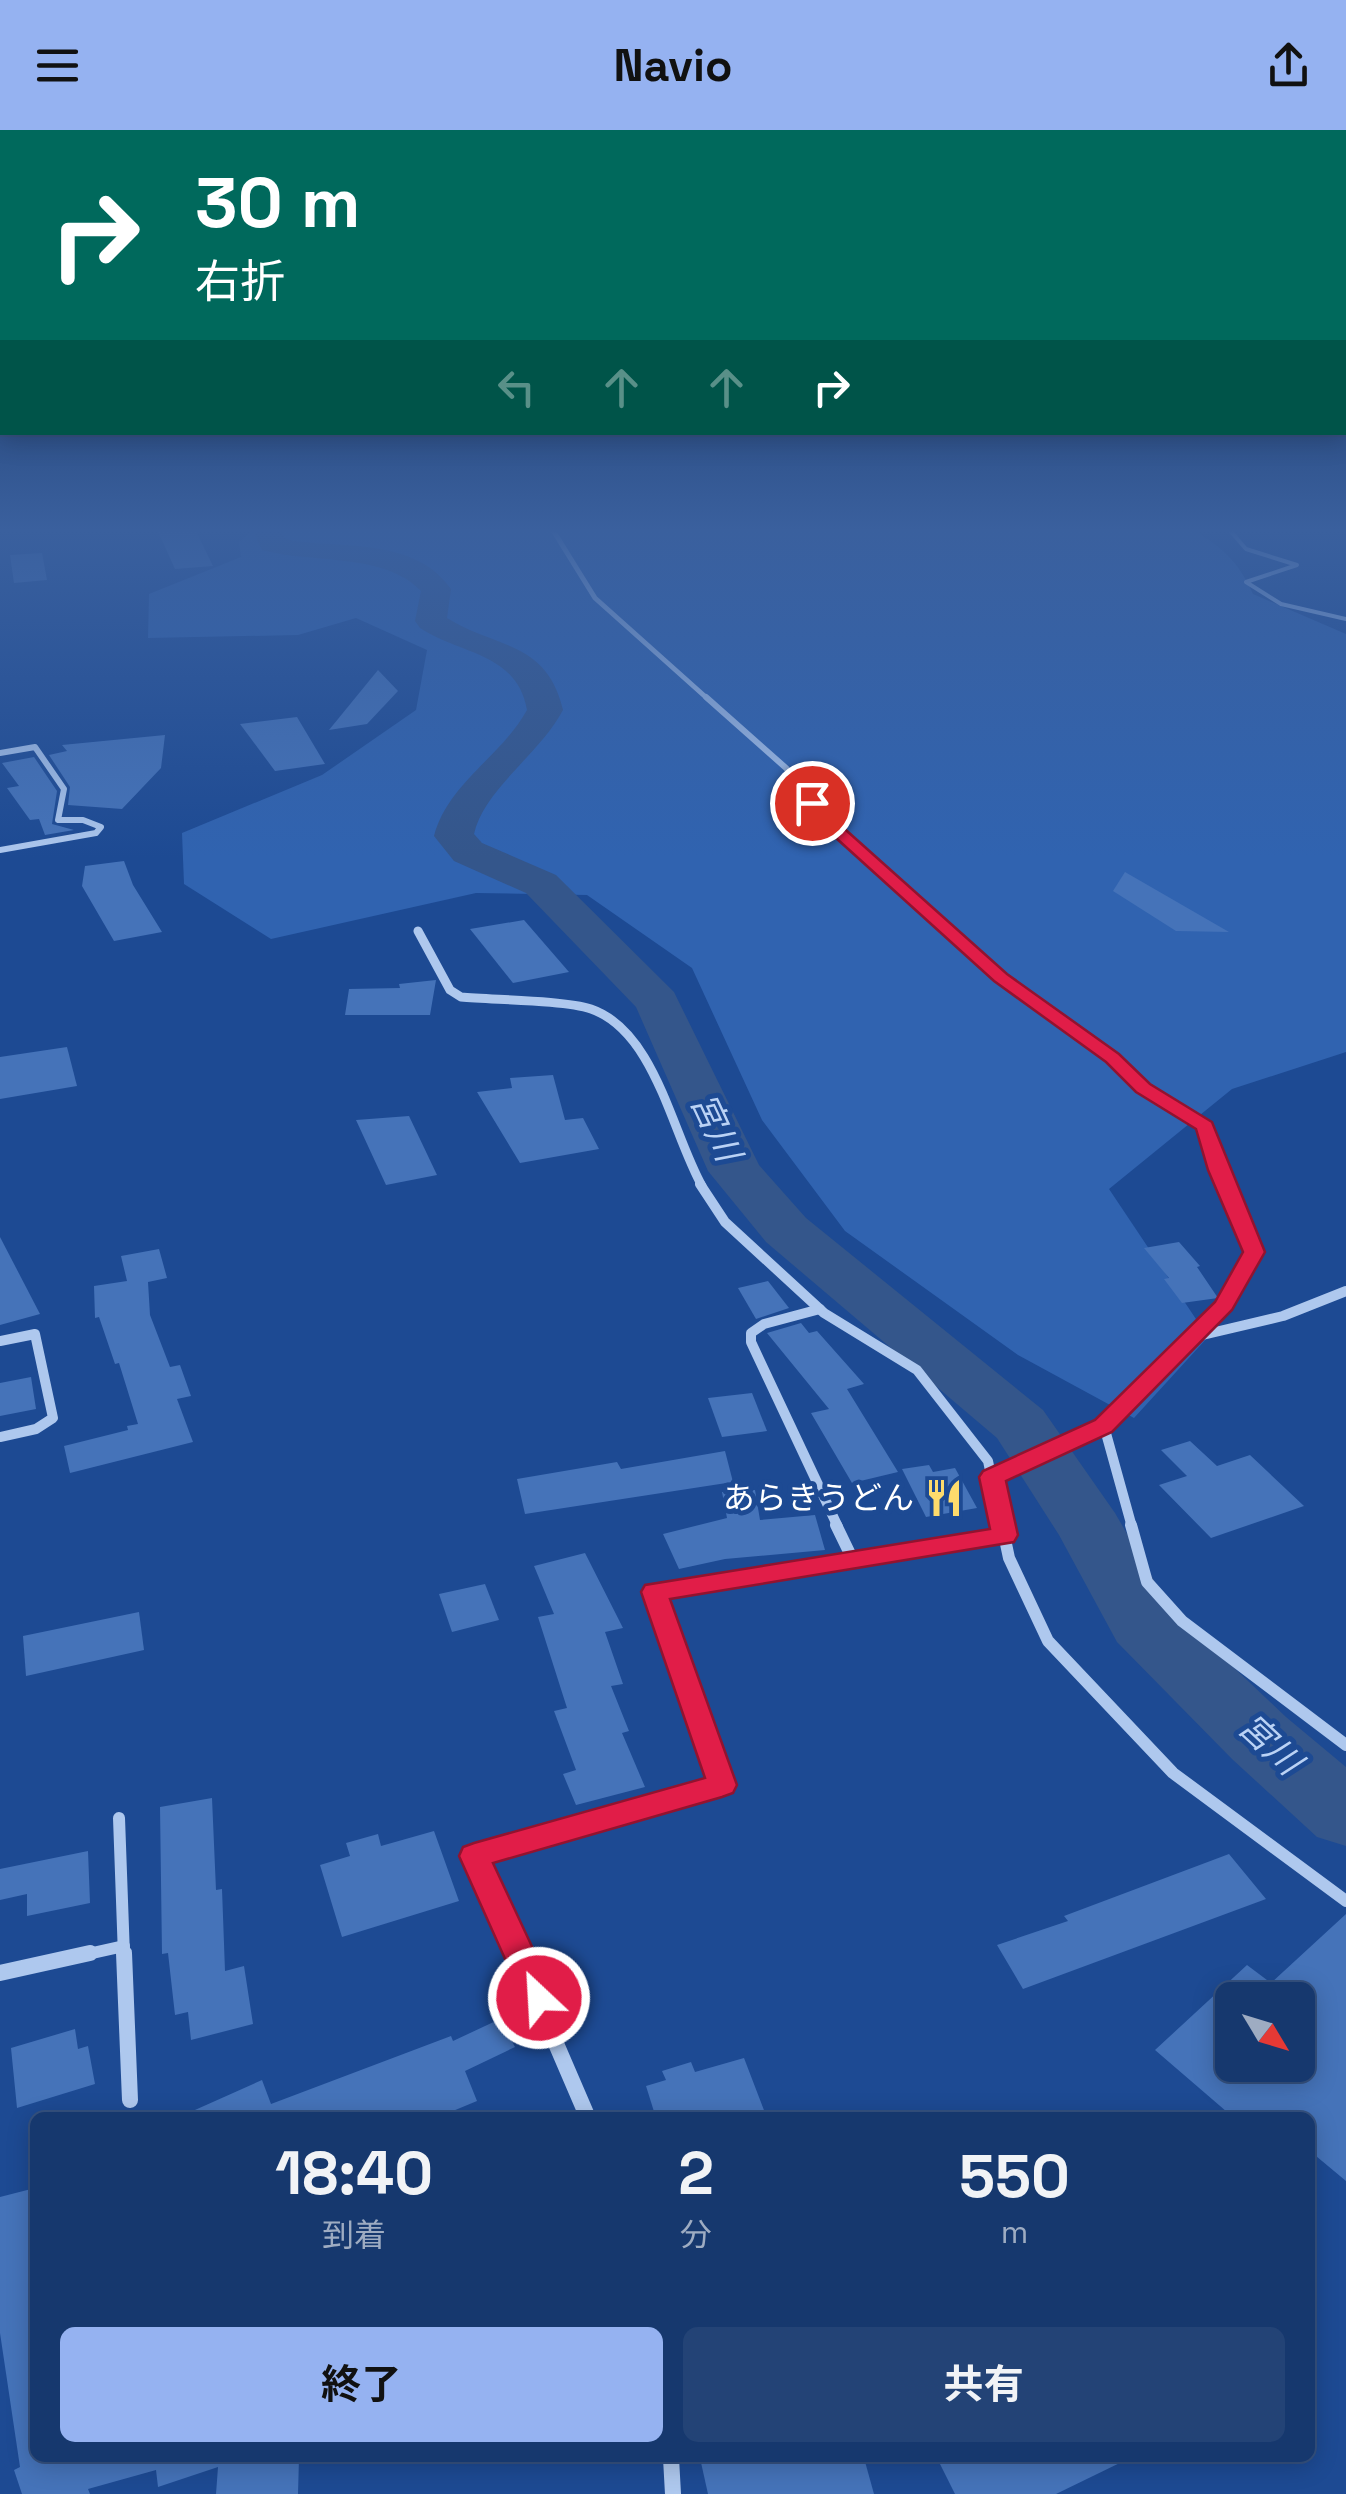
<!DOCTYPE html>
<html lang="ja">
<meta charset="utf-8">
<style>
:root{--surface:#16386e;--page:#234376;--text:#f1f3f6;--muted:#9eacc2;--line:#355281;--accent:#95b2f1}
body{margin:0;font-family:"Space Grotesk","Noto Sans JP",sans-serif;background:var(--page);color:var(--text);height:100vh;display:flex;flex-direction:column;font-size:38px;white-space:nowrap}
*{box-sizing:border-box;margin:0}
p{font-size:32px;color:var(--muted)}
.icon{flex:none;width:55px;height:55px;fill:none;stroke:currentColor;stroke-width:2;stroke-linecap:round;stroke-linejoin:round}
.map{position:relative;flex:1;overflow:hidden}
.panel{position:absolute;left:30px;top:1982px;width:1285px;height:350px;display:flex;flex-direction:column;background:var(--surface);border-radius:15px;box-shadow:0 5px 25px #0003,0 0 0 2px var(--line)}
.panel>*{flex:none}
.guide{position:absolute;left:0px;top:0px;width:1348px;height:305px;box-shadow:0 5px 25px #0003,0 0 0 2px var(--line);background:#00695c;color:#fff;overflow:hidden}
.needle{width:65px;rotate:128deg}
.buttons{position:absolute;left:1215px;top:1852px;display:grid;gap:20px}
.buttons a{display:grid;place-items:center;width:100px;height:100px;border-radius:15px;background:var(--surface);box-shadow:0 5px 25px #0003,0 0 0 2px var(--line);font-size:50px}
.pin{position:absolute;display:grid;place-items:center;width:85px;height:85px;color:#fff;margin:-42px;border:5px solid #fff;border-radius:50%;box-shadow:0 2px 10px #0007}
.me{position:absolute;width:110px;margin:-55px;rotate:335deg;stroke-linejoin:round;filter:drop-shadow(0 0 8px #0008)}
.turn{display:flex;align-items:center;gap:35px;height:210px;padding:0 30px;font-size:45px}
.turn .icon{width:130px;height:130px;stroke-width:2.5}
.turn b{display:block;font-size:70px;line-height:85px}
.lanes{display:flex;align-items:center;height:95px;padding:0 30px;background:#0003;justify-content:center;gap:50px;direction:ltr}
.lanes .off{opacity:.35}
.eta{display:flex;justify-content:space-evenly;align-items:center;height:170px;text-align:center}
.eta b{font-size:60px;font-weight:700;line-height:70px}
.action{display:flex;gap:20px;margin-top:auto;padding:20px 30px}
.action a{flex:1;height:115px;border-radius:15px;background:var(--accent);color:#111;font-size:40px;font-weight:700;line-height:115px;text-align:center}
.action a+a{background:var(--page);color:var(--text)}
header{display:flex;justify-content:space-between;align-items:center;height:130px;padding:0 30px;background:var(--accent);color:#111;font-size:45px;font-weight:700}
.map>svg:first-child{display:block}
.green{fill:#3063b0}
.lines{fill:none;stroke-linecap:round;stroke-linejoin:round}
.river{fill:#34568b;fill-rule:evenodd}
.building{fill:#4573b9;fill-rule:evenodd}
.service{stroke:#aec8ee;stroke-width:4}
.minor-far5{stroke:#aec8ee;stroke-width:5}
.minor-far4{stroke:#aec8ee;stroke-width:6}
.minor-far3{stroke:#aec8ee;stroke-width:9}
.minor-far2{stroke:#aec8ee;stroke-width:10}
.minor-far1{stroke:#aec8ee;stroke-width:12}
.minor{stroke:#aec8ee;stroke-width:16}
.route{fill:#e11d48;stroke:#92132f;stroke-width:2.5}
.labels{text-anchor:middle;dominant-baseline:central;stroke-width:10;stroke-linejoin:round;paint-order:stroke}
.poi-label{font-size:32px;fill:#fff;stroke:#1d4a93;text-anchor:end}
.water-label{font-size:35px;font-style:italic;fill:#bad2f5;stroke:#1d4a93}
</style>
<header><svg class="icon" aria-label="menu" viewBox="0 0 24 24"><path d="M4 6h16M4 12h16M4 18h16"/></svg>Navio<svg class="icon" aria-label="share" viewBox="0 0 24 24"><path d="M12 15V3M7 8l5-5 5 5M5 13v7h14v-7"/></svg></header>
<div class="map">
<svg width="1346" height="2364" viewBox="0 0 1346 2364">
<rect width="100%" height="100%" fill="#1d4a93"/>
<path class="green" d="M 256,397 L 1188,397 C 1220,415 1238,430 1253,464 L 1346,504 L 1346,922 L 1232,959 L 1109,1059 L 1208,1207 L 1134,1288 L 1018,1225 L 845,1101 L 762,990 L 692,838 L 587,765 L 476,763 L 271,809 L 184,754 L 182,703 L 322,645 L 416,580 L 427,520 L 356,488 L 298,505 L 148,508 L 149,464 L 241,427 L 239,412 Z"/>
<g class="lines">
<path class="river" d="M 251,397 L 279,397 L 284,408 L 294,411 C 348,418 416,409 451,459 L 447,488 C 497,519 547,511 563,580 C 540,624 484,659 474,704 L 482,713 L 556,745 L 674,862 L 759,1035 L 806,1088 L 1043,1280 L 1115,1383 L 1169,1476 L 1286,1587 L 1346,1637 L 1346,1716 L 1317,1707 L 1232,1629 L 1117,1512 L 1059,1405 L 997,1308 L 766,1112 L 708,1041 L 636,877 L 526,763 L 454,731 L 434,706 C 448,653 501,627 527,580 C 517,523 462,525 420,498 L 415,491 L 421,461 C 384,422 312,434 262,420 Z"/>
</g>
<g class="building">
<polygon points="156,397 194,397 213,436 175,439"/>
<polygon points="42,423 47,450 14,453 10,425"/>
<polygon points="378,540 398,561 367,594 329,600"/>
<polygon points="297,587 325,634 275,641 240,594"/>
<polygon points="165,605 161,638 122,679 68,675 70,657 49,625 67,621 62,615"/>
<polygon points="34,627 57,661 52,694 74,700 45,705 39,689 30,690 7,658 19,656 2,633"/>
<polygon points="124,731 133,755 162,802 114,811 82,756 85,736"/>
<polygon points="1125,742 1229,802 1176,801 1113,761"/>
<polygon points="524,790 569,842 513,853 470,799"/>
<polygon points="436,850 430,885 345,885 349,859 400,858 399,854"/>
<polygon points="67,917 77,956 0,969 0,927"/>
<polygon points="553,945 565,990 583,988 599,1019 520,1033 477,962 512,958 510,948"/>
<polygon points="409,986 437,1045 386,1055 356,990"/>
<polygon points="0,1107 40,1184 0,1195"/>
<polygon points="1179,1112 1200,1136 1197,1137 1218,1168 1182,1173 1164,1149 1169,1148 1144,1118"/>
<polygon points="159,1119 167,1148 148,1152 150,1185 170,1237 180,1235 191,1266 177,1269 193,1312 70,1343 64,1316 128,1300 127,1296 138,1294 119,1233 115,1234 99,1187 95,1188 94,1156 127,1151 121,1126"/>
<polygon points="768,1151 789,1178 756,1189 738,1158"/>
<polygon points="801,1193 809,1203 817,1201 864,1254 847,1259 898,1342 852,1353 811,1283 829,1279 767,1203"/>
<polygon points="31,1247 36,1279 0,1286 0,1253"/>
<polygon points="752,1263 767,1301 722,1307 708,1268"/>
<polygon points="1190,1311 1217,1336 1250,1325 1304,1376 1211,1408 1159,1355 1187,1346 1161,1320"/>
<polygon points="725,1321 733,1352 525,1384 517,1349 617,1332 621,1339"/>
<polygon points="929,1335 933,1342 955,1338 977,1378 926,1387 902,1339"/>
<polygon points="755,1360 760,1390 815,1385 825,1420 725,1429 679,1439 663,1404 727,1388 722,1362"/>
<polygon points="585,1423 623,1498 605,1502 623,1554 611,1556 629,1601 622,1603 645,1657 576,1675 563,1644 576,1640 554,1581 567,1578 538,1487 554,1484 534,1436"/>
<polygon points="485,1454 499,1490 452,1502 439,1464"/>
<polygon points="139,1482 144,1520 26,1546 23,1506"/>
<polygon points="212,1668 216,1760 222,1759 225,1841 244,1836 253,1894 191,1910 188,1882 175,1885 168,1823 162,1824 160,1677"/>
<polygon points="434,1701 459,1771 342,1807 320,1735 350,1726 346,1713 378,1704 381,1716"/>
<polygon points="88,1721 90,1773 27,1786 27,1764 0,1770 0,1739"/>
<polygon points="1229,1724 1266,1769 1023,1859 997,1815 1068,1791 1064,1786"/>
<path d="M 1346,1784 L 1346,2051 L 1310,2021 L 1310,1988 L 1234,1988 L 1155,1920 L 1247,1835 L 1271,1853 ZM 1232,1870 L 1298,1870 L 1298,1935 L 1232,1935 Z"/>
<polygon points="500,1889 515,1917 465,1941 477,1971 436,1988 177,1988 262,1950 271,1974 451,1906 453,1911"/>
<polygon points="75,1899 78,1919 88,1916 95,1954 17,1978 11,1918"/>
<polygon points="744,1928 767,1988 656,1988 646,1956 666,1950 662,1941 691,1932 695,1942"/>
<polygon points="35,2058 35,2328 299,2328 298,2364 216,2364 218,2337 158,2357 156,2340 88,2359 90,2364 22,2364 14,2340 20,2337 0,2203 0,2067"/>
<polygon points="700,2328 864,2328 874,2364 708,2364"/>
<polygon points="937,2328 1130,2328 1056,2364 955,2364"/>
</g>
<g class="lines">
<polyline class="service" points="1227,397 1246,419 1297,435 1246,452 1281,474 1346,489"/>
<polyline class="minor-far5" points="551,397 595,468 709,570"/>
<g class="minor-far4">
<polyline points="706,567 786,638 841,704 931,785"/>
<polyline points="0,623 35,617 64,659 58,690 83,690 101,697 96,703 0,720"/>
</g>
<g class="minor-far3">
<polyline points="928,783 1000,848 1113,928 1143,958 1205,996 1225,1056"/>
<path d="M 418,801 L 450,860 L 461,867 C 493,870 564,870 591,879 C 655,901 672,1003 702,1056"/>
</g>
<g class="minor-far2">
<polyline points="700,1054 725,1092 824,1183 917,1240 988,1331 1002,1397"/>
<polyline points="820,1179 764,1194 751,1203 751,1212 838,1397"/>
<polyline points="1194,1207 1283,1186 1346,1161"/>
<polyline points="0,1211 35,1204 53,1288 36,1299 0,1307"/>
<polyline points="992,1347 1104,1296"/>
<polyline points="1132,1397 1104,1296 1224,1175 1254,1122 1224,1054"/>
</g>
<g class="minor-far1">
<polyline points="836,1395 853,1430"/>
<polyline points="1002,1395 1009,1428 1048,1511 1173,1643 1346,1771"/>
<polyline points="1131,1395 1147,1452 1182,1491 1346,1615"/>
<polyline points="119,1688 124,1826"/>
<polyline points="79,1826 124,1816"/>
<polyline points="518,1826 474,1725 722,1655 654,1462 1005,1405"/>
</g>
<g class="minor">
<polyline points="124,1823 130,1970"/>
<polyline points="517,1823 588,1988"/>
<polyline points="0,1843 90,1823"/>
<polyline points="671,2328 673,2364"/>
</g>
</g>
<linearGradient id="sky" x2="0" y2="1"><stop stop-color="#102951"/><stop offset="0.55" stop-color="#3a609e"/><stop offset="1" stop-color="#3a609e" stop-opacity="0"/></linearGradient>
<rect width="1346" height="728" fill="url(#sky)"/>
<polygon class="route" points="807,670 818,670 847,701 1007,844 1119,924 1150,954 1212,992 1265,1122 1232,1180 1112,1302 1006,1351 1018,1405 1014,1412 670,1469 737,1655 733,1663 722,1667 493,1733 556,1868 551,1878 539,1882 527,1878 459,1726 463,1717 474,1713 705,1648 641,1462 645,1455 990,1399 979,1347 983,1341 1095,1290 1215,1172 1243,1122 1208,1040 1196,999 1136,962 1106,932 994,851 836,708 807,676"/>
<defs>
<g id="restaurant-bare" transform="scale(3)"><path d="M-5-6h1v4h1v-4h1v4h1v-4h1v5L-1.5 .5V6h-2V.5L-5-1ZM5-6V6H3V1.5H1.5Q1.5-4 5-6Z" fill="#fedb6c" stroke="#1d4a93" stroke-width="2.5" paint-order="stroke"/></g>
</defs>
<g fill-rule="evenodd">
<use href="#restaurant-bare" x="944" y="1368"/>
</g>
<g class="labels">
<g class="poi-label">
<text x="914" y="1368">あらきうどん</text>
</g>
<g class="water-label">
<text transform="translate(716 997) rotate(65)">宮川</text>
<text transform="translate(1270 1614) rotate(43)">宮川</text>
</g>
</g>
</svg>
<div class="buttons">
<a><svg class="needle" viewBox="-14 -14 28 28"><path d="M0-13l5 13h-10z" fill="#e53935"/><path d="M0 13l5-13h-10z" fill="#9eacc2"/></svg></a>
</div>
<div class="pin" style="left:812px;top:673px;background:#d93025"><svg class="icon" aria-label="arrive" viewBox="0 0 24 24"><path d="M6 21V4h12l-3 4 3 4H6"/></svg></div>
<svg class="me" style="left:539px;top:1868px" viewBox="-20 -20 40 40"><circle r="17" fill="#e11d48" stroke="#fff" stroke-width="3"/><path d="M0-11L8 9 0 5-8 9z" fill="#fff"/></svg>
<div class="guide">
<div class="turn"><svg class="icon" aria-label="right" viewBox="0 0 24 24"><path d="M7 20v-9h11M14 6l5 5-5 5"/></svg><div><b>30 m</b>右折</div></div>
<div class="lanes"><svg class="icon off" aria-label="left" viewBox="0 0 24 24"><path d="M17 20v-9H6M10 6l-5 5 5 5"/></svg><svg class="icon off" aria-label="ahead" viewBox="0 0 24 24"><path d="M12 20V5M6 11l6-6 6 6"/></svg><svg class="icon off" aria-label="ahead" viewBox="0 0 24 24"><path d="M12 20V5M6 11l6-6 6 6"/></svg><svg class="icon" aria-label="right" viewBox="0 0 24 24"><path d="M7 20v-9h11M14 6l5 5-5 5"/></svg></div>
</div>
<section class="panel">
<div class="eta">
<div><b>18:40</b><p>到着</p></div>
<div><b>2</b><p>分</p></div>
<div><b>550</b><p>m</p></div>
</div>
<div class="action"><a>終了</a><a>共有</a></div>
</section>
</div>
